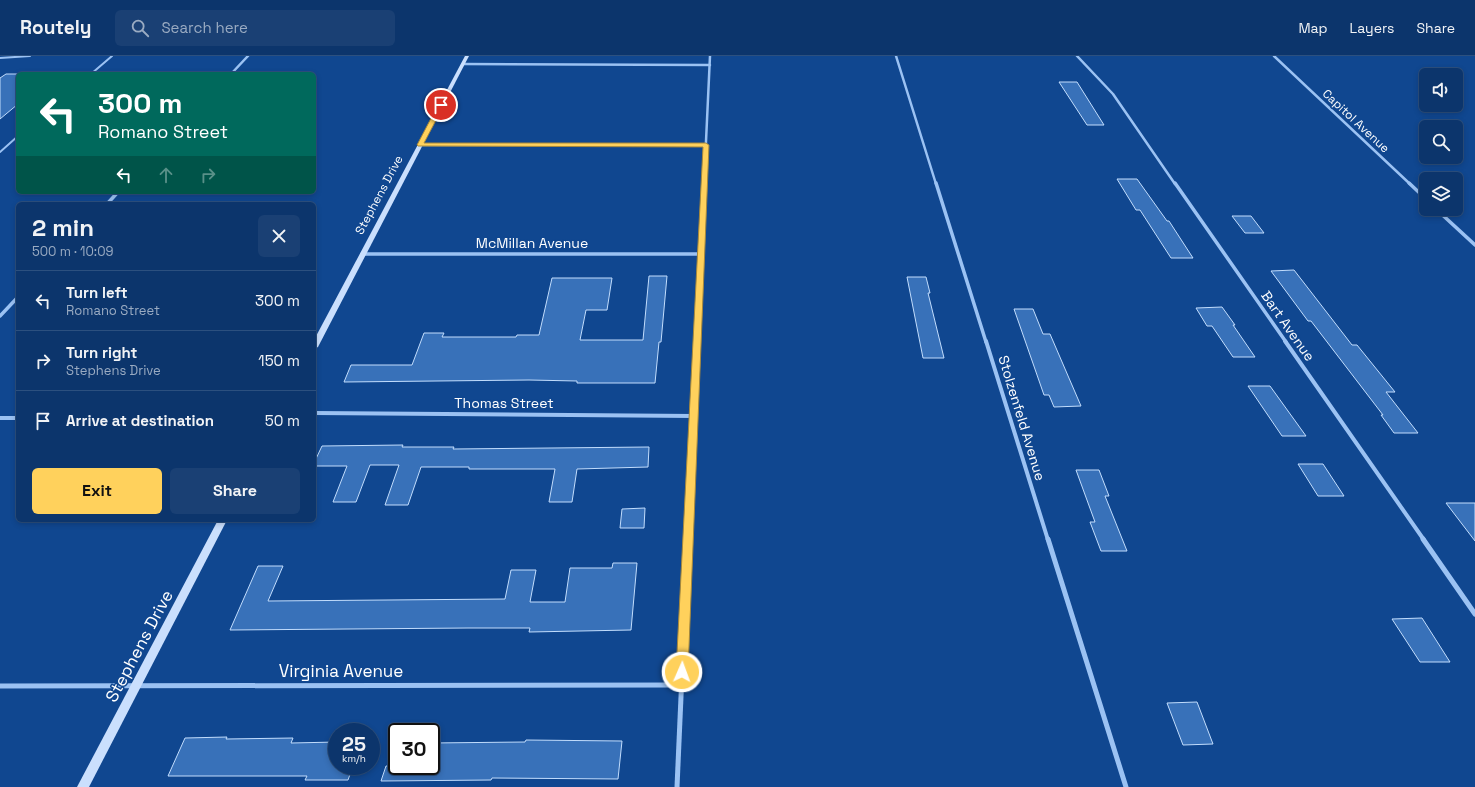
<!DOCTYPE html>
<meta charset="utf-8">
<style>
:root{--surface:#0c356c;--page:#1a4074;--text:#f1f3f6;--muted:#9aabc2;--line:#2c507f;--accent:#ffd15c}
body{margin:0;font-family:"Space Grotesk",sans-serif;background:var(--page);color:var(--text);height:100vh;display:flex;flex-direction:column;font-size:15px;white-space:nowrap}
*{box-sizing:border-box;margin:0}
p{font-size:13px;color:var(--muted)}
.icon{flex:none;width:22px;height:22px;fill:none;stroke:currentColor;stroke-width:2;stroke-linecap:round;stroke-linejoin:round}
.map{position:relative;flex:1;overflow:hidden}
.sheet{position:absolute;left:16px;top:146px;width:300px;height:320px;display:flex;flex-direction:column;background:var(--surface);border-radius:6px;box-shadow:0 2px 6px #0003,0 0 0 1px var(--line)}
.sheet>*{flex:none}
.top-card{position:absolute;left:16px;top:16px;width:300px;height:122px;border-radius:6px;box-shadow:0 2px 6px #0003,0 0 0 1px var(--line);background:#00695c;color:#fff;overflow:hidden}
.tools{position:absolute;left:1419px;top:12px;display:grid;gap:8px}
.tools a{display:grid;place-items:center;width:44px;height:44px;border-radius:6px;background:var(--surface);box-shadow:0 2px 6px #0003,0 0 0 1px var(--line);font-size:20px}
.speed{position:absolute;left:328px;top:667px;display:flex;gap:8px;font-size:20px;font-weight:700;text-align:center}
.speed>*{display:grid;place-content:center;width:52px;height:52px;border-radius:50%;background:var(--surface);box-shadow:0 2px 6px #0003,0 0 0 1px var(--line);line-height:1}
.speed small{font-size:10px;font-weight:400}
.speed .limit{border:2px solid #111;border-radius:6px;background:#fff;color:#111}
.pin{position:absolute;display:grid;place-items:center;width:34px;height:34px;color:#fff;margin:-17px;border:2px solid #fff;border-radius:50%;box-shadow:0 1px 4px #0007}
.me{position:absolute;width:44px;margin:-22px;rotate:2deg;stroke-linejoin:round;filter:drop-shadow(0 0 3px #0008)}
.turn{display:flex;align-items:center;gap:14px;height:84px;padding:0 16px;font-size:18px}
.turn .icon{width:52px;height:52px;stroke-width:2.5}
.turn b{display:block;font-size:28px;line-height:34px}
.lanes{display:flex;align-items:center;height:38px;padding:0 16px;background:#0003;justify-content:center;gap:20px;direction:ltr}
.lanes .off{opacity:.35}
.round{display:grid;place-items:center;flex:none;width:42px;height:42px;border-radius:6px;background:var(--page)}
.summary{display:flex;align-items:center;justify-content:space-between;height:68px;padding:0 16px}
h1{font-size:24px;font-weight:800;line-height:30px}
.action{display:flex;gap:8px;margin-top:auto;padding:8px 16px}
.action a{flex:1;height:46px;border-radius:6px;background:var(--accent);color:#111;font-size:16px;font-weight:800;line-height:46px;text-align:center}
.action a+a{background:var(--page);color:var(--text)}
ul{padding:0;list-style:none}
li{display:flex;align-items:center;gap:12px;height:60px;padding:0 16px;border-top:1px solid var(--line)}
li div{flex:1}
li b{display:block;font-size:15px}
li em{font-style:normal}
header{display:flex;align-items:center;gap:24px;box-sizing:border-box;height:56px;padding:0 20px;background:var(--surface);border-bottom:1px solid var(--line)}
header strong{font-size:19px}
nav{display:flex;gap:22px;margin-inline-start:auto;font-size:14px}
.search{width:280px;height:36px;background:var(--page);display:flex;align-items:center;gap:10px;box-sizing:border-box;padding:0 14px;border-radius:6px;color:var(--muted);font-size:15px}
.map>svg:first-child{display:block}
.building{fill:#3871b9;stroke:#c2ddfd}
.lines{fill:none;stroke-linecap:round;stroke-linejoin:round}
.lane{stroke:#9bc2f3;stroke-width:2}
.street-far3{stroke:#9bc2f3;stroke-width:2.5}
.street-far2{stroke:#9bc2f3;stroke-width:3.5}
.street-far1{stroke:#9bc2f3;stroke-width:4}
.street{stroke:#9bc2f3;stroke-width:5}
.secondary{fill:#cadffd;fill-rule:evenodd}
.route{fill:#ffd15c;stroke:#a6883c}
.labels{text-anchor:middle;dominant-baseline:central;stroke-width:3;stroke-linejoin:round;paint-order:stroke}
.far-street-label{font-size:12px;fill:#fff;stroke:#104790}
.street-label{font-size:14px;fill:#fff;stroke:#104790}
.near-street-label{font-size:17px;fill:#fff;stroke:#104790}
</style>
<header>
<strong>Routely</strong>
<div class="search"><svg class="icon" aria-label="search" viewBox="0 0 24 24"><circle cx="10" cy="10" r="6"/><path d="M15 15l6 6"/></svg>Search here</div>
<nav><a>Map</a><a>Layers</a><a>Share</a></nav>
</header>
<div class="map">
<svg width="1475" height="731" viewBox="0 0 1475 731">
<rect width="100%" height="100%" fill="#104790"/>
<g class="building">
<polygon points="6,18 18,18 18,48 0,63 0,22"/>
<polygon points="1059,26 1077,26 1104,69 1087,69"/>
<polygon points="1117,123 1137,123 1167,165 1169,165 1193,202 1171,202 1140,154 1136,154"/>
<polygon points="1232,160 1251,160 1264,177 1245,177"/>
<polygon points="1294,214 1352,289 1357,289 1395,336 1386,336 1418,377 1394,377 1381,359 1383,359 1311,265 1308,265 1271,215"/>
<polygon points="649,220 667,220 661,286 659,286 655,327 577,327 577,325 529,324 344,326 351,309 412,309 424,277 444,277 442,281 516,281 517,279 539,279 552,222 612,222 607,254 586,254 580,284 643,284"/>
<polygon points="907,221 926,221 930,237 928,237 944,302 923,302"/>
<polygon points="1222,251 1235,269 1233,269 1255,301 1233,301 1212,270 1207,270 1196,252"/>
<polygon points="1014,253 1033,253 1043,278 1050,278 1081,350 1054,351 1049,339 1044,339"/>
<polygon points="1248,330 1270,330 1306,380 1282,380"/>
<polygon points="403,389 402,391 454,391 453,393 649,391 648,411 577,413 572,446 549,446 555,413 469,413 469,411 421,411 408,449 385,449 399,409 370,409 356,446 333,446 347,410 314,410 314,407 322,390"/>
<polygon points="1298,408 1323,408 1344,440 1318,440"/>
<polygon points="1076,414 1099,414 1109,440 1105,440 1127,495 1101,495 1090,466 1095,466"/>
<polygon points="1446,447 1475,447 1475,485"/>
<polygon points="645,452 644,472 620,472 622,453"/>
<polygon points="613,507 637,507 631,574 529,576 530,572 468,572 230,574 258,510 283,510 268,545 505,543 511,514 536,514 530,546 565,546 570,512 612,512"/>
<polygon points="1422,562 1450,606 1420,606 1392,563"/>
<polygon points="1197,646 1213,688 1183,689 1167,647"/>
<polygon points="227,681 226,683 293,682 291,687 337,686 337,710 353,710 348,724 305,724 307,720 168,720 185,682"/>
<polygon points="526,684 622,685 618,723 492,722 491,724 381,725 386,710 431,710 431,687 525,686"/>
</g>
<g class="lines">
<g class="lane">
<polyline points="0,2 30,0"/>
<polyline points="91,18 112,0"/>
<polyline points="0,96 18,80"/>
</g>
<g class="street-far3">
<polyline points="896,0 936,128"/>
<polyline points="1077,0 1113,38 1175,128"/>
<polyline points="1274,0 1410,128"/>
<polyline points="463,8 710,9"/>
<polyline points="231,18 248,0"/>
<polyline points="420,89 706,89"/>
<polyline points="704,128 710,0"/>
</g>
<g class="street-far2">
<polyline points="936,127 986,286"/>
<polyline points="1175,127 1286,286"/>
<polyline points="1409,127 1426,143"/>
<polyline points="107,148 118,136"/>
<polyline points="1436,153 1475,189"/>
<polyline points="362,198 701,198"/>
<polyline points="0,260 18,241"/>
<polyline points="697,286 704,127"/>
</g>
<g class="street-far1">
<polyline points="986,285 1048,484"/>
<polyline points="1285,285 1424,484"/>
<polyline points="314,357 694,360"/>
<polyline points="0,362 18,362"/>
<polyline points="688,484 697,285"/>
</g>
<g class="street">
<polyline points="1048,483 1126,731"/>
<polyline points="1423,483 1475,558"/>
<polyline points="0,630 681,629"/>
<polyline points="677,731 688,483"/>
</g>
<g class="secondary">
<polygon points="465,0 469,0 318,291 314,293 314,284"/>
<polygon points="218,464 227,464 89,731 77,731"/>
</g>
</g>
<polygon class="route" points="439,47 444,49 424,87 706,87 709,89 688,616 686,620 682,622 678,620 676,616 703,91 418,90 417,89"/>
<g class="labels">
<g class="far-street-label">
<text transform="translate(1356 65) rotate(43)">Capitol Avenue</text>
<text transform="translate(379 139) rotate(-62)">Stephens Drive</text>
</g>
<g class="street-label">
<text x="532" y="187">McMillan Avenue</text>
<text transform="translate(1288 270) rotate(55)">Bart Avenue</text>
<text x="504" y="347">Thomas Street</text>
<text transform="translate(1022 362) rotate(73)">Stolzenfeld Avenue</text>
</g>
<g class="near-street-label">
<text transform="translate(139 590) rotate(-62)">Stephens Drive</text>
<text x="341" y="615">Virginia Avenue</text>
</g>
</g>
</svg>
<div class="tools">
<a><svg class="icon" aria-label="sound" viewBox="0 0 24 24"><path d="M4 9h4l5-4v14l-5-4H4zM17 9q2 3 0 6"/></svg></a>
<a><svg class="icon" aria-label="search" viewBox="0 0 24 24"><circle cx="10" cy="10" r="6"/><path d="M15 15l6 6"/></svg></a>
<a><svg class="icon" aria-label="layers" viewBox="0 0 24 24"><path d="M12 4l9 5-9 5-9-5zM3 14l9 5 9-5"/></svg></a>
</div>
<div class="speed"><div>25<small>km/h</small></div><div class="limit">30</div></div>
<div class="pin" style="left:441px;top:49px;background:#d93025"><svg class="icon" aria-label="arrive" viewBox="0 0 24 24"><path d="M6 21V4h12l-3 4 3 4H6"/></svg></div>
<svg class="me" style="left:682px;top:616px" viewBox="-20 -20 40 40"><circle r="17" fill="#ffd15c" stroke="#fff" stroke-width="3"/><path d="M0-11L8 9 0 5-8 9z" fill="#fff"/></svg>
<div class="top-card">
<div class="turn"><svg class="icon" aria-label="left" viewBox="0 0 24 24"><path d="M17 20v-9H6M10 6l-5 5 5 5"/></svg><div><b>300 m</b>Romano Street</div></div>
<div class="lanes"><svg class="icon" aria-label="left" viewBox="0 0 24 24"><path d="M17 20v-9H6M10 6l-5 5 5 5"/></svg><svg class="icon off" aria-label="ahead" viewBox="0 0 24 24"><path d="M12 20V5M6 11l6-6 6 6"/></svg><svg class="icon off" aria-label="right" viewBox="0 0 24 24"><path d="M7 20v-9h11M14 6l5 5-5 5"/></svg></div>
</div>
<section class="sheet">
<div class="summary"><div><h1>2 min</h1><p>500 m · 10:09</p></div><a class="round"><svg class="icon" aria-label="close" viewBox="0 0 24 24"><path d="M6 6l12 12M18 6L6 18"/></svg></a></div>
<ul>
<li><svg class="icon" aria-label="left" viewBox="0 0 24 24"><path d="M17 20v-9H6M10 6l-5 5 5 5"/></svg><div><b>Turn left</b><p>Romano Street</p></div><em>300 m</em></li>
<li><svg class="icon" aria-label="right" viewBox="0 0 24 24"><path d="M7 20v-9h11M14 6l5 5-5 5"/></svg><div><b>Turn right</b><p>Stephens Drive</p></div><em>150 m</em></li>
<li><svg class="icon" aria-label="arrive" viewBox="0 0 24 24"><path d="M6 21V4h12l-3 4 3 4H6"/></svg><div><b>Arrive at destination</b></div><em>50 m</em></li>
</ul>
<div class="action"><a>Exit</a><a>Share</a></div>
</section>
</div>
